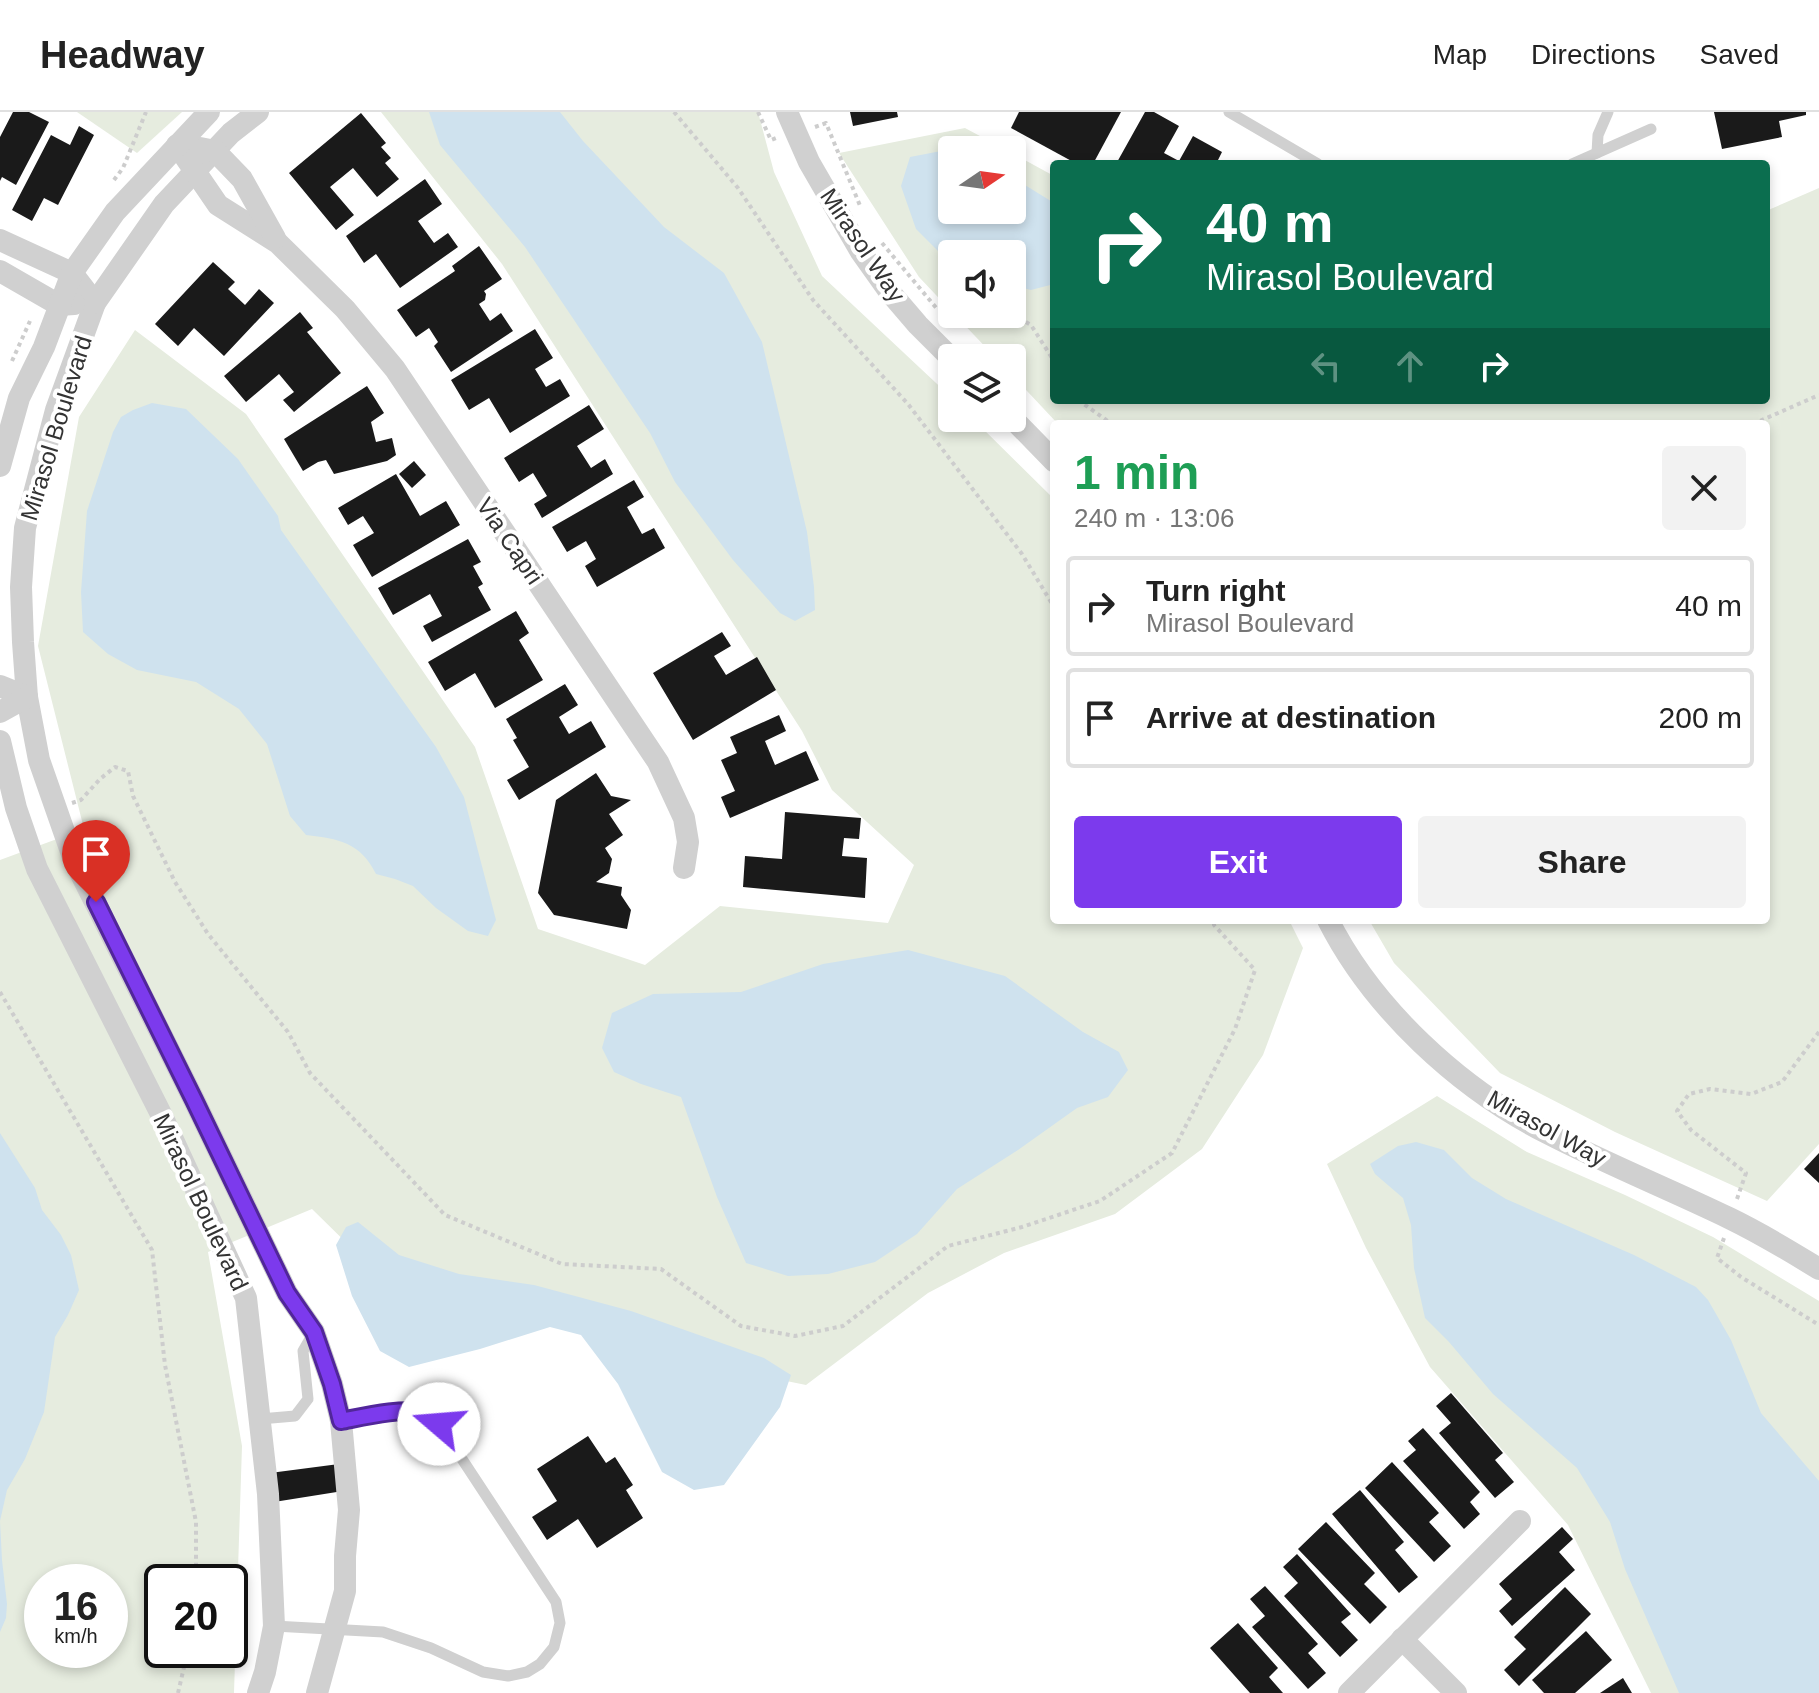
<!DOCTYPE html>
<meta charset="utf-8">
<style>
:root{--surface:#fff;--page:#f2f2f2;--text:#222;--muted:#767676;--line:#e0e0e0;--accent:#7c3aed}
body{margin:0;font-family:Helvetica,sans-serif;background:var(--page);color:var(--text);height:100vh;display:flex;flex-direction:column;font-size:30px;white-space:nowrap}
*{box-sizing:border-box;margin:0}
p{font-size:26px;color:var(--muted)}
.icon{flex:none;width:44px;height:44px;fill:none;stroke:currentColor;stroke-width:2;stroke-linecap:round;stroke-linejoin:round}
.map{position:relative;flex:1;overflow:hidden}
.details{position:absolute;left:1050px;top:308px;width:720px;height:504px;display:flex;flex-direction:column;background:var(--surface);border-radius:8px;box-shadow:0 4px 12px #0003}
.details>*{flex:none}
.banner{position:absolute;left:1050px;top:48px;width:720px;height:244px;border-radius:8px;box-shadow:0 4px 12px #0003;background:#0b6e4f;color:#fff;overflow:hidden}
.needle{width:52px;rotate:77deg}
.tools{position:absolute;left:938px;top:24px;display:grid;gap:16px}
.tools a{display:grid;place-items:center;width:88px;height:88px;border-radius:8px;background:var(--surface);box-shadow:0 4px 12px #0003;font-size:40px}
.speed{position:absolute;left:24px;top:1452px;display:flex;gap:16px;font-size:40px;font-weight:700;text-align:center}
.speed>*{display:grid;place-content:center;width:104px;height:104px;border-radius:50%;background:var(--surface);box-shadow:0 4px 12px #0003;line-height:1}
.speed small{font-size:20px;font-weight:400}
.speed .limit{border:4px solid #111;border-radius:12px;background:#fff;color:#111}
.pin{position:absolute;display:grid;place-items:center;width:68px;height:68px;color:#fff;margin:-82px -34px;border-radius:50% 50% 50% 0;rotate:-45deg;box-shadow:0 0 8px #0007}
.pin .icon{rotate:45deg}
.me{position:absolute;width:88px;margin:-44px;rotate:288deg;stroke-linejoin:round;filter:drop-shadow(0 0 6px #0008)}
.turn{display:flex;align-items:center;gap:28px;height:168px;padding:0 24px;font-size:36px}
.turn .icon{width:104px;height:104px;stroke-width:2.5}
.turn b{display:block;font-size:56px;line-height:68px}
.lanes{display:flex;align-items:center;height:76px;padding:0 24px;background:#0003;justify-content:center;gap:40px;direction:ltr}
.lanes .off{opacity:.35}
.round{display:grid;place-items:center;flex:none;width:84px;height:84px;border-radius:8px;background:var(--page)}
.headline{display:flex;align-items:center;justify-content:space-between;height:136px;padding:0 24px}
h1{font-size:48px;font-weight:700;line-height:60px;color:#1e9e55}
.button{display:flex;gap:16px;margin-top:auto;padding:16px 24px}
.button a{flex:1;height:92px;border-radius:8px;background:var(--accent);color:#fff;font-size:32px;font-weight:700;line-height:92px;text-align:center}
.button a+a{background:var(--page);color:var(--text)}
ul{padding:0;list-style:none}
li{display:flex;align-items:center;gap:24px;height:100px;margin:0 16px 12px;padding:0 8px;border:4px solid var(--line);border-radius:8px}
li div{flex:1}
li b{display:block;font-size:30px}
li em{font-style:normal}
header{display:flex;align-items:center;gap:48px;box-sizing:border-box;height:112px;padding:0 40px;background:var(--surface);border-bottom:2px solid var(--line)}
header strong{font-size:38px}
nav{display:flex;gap:44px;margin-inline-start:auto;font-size:28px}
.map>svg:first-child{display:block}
.green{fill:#e6ecdf;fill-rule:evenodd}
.water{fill:#cfe2ee}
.building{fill:#1a1a1a}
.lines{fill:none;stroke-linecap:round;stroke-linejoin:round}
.path{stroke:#cdcdcd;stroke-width:4;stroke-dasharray:4 4;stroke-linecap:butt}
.service{stroke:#d0d0d0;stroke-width:11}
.minor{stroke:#d0d0d0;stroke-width:22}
.route-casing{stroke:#51269a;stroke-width:20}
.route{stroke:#7c3aed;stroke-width:14}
.labels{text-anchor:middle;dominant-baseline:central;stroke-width:8;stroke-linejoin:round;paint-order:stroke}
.street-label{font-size:24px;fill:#333;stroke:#fff}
</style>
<header>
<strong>Headway</strong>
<nav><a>Map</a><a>Directions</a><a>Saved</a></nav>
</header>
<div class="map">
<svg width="1819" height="1581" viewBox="0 0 1819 1581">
<rect width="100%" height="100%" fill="#fff"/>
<g class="green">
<polygon points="77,0 182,0 137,41"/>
<path d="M 381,0 L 758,0 L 774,60 L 822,164 L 952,286 L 952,306 L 972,306 L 1054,387 L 1054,808 L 1289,808 L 1303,836 L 1263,943 L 1202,1037 L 1115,1102 L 1004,1141 L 928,1181 L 806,1273 L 723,1256 L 369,1153 L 312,1097 L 208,1140 L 242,1334 L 234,1581 L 0,1581 L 0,748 L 84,717 L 38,534 L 79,305 L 135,218 L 246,302 L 475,635 L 538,817 L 645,853 L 720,794 L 888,811 L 914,753 L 832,678 L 802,619 L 502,152 ZM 42,1470 L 110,1470 L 110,1538 L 42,1538 ZM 162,1470 L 230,1470 L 230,1538 L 162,1538 Z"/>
<polygon points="965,16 1006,38 952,38 952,98 1012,98 1012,41 1054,64 1054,288 1766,288 1766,99 1819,76 1819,1032 1767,1089 1615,1020 1500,961 1394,851 1369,808 1766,808 1766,312 1058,312 1012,263 1012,246 996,246 954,202 1012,202 1012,142 952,142 952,200 919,165 839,41"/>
<polygon points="1437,984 1527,1040 1625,1083 1713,1125 1819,1189 1819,1581 1651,1581 1568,1413 1430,1255 1366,1136 1327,1052"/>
</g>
<g class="water">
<polygon points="429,0 560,0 583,29 664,115 724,161 762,230 807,420 814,475 815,498 795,509 780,501 733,448 675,370 650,321 525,135 440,33"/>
<polygon points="962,35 967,38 952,38 952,98 1012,98 1012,65 1054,91 1054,172 1031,178 1012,173 1012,142 952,142 952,153 916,117 901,74 910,45"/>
<path d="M 152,291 L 186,297 L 238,347 L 278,404 L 281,418 L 436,635 L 464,685 L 496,808 L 488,824 L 468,819 L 436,796 L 413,774 L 395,767 L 376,762 C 360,730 339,727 306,723 L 290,704 L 267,632 L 239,597 L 196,570 L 137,558 L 108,542 L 83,520 L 81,480 L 87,399 L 113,320 L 121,305 L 133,298 Z"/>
<polygon points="908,838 1005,864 1083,920 1119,940 1128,958 1108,985 1077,996 1018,1038 957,1077 917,1122 875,1150 828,1162 788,1164 746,1151 717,1085 681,985 641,972 614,960 602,936 612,901 653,882 741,880 823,852"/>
<polygon points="0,1021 35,1076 42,1098 61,1123 71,1143 79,1178 68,1203 55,1225 44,1300 25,1347 7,1378 0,1409 2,1448 7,1492 6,1506 0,1520"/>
<polygon points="1416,1030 1444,1038 1472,1066 1506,1087 1634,1143 1696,1175 1708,1188 1731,1228 1761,1301 1819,1369 1819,1581 1679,1581 1625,1457 1610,1410 1577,1356 1493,1282 1449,1230 1425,1206 1414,1156 1411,1113 1403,1086 1375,1062 1370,1052 1398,1034"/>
<polygon points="358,1110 399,1143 459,1162 534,1173 631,1199 764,1246 791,1263 780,1295 724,1373 694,1378 662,1360 618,1272 581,1223 550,1215 480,1237 409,1255 380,1239 352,1184 336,1133 346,1115"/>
</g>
<g class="building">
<polygon points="13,0 29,0 49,10 16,73 2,65 0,69 0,25"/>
<polygon points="850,0 897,0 898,5 853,14"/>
<polygon points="1019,0 1121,0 1093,52 1077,52 1011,16"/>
<polygon points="1145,0 1154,0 1179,14 1164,41 1179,49 1193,24 1222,40 1216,52 1116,52"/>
<polygon points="1714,0 1806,0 1806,3 1779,9 1782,25 1722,37"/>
<polygon points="361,1 386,31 381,35 391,46 385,51 399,67 377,85 353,56 330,75 354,103 336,118 289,61"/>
<polygon points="79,14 94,23 58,93 44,86 32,109 12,98 51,23 70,33"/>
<polygon points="425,67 442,92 418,109 434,131 448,121 458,135 400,176 376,142 364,151 346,124"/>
<polygon points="479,134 502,167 484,179 486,182 485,188 479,192 490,209 501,201 513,219 451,260 434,234 438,230 429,216 416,225 397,198 455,159 452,154"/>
<polygon points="213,150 235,170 228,177 245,193 259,177 274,191 224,244 194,216 178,234 155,212"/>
<polygon points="300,200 313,216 307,220 341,261 294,300 283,288 294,280 279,262 246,290 224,264"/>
<polygon points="535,217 553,246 535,257 546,275 560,267 570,284 510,321 489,286 469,298 451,268"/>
<polygon points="367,274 384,301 371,310 376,330 392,326 396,343 387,349 334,362 326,348 318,350 303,359 284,327"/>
<polygon points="589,293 604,317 577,334 591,356 605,347 613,362 542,406 534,392 547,384 533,361 519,370 504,346"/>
<polygon points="414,349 426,363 412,376 399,362"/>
<polygon points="396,362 420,404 446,389 460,413 372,465 353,433 374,421 363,404 348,413 338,396"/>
<polygon points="634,368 644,385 627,395 642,422 654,416 665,436 597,475 585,454 596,447 586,429 567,440 552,415"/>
<polygon points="468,427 481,450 473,454 483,472 478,475 491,498 432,530 423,514 442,504 430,482 393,503 378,476"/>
<polygon points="516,499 529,521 519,528 543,568 495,596 475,561 445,579 428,550"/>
<polygon points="722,520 731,534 714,544 726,563 757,545 776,578 693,628 653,561"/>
<polygon points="565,572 578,593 559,605 569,622 591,609 606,635 519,688 507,668 529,655 513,628 517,626 506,607"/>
<polygon points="779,603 786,619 765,629 775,653 806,639 819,668 730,706 721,685 735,679 721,648 737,641 730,625"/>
<polygon points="596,661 611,684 631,688 609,702 623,723 605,736 612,747 609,761 596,770 622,775 621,783 631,798 627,817 554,803 538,781 556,688"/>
<polygon points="785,700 861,706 859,727 844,726 842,744 867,746 865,786 743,775 745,744 782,747"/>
<polygon points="1819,1041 1819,1071 1804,1057"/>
<polygon points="1451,1281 1503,1341 1495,1348 1514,1370 1495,1386 1439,1321 1451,1311 1436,1294"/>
<polygon points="1423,1316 1480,1380 1470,1390 1480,1402 1464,1417 1403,1349 1416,1338 1408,1329"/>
<polygon points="588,1324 606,1351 615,1345 633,1373 626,1378 643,1406 597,1436 578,1407 547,1428 532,1405 557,1389 537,1357"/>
<polygon points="1392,1350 1439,1401 1429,1410 1451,1434 1434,1450 1365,1376"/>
<polygon points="339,1352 343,1379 274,1390 270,1361"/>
<polygon points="1360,1378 1404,1430 1395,1438 1418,1465 1399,1481 1332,1402"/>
<polygon points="1326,1410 1375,1461 1364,1472 1387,1495 1370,1512 1298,1437"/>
<polygon points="1562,1415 1573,1427 1559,1440 1575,1458 1512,1514 1499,1499 1512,1487 1499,1472"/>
<polygon points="1297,1442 1351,1502 1341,1510 1358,1528 1340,1545 1284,1484 1298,1471 1283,1455"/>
<polygon points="1265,1474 1318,1532 1308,1541 1326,1561 1308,1577 1252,1515 1265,1504 1250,1487"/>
<polygon points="1565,1475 1591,1502 1519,1574 1504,1558 1526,1537 1514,1525"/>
<polygon points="1238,1511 1278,1556 1269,1565 1283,1581 1250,1581 1210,1536"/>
<polygon points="1586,1519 1612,1548 1575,1581 1544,1581 1532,1568"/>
<polygon points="1623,1566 1632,1581 1600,1581"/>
</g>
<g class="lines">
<g class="path">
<polyline points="674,0 738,76 813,188 908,292 1022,442 1054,495"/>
<polyline points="758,0 771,28 776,26"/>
<polyline points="815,15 826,11 861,96"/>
<polyline points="114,68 123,56 146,0"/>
<polyline points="882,131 938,198 952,196"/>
<polyline points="1012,202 1031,213 1054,249"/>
<polyline points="12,249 30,209"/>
<polyline points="1078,288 1112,312"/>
<polyline points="1753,312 1819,283"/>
<polyline points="72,691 81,688 100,667 115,655 128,659 133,684 175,770 208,822 288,920 310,961 445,1103 562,1152 661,1157 741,1214 795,1224 843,1214 948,1134 1022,1115 1100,1089 1172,1041 1235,917 1255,858 1214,813 1214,808"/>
<polyline points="0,880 152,1138 165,1253 196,1410 196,1470"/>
<polyline points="1737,1087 1746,1061 1691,1018 1677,999 1689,982 1710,977 1751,982 1782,970 1819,920"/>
<polyline points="1724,1126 1717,1146 1741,1165 1819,1213"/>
<polyline points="178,1581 188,1538"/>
</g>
<g class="service">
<polyline points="1229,0 1318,52"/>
<polyline points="1597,41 1598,23 1608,0"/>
<polyline points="1572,52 1651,17"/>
<polyline points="260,1307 295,1304 308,1287 303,1239 314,1220"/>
<path d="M 274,1514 L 383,1520 L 431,1536 L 483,1560 L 508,1564 L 527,1560 L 540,1552 L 554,1535 L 560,1511 L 556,1490 L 439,1312 C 434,1308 430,1304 424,1302 C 404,1295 362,1305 341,1309"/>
</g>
<g class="minor">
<polyline points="258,0 231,21 164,92 95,191 56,298 25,416 21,475 23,530 27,585 39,648 74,748 194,988 287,1181 314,1220 332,1272 341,1309 349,1398 345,1444 345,1479 317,1581"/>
<polyline points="787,0 809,50 861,140 888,178 918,213 952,247"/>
<polyline points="177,33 218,93 278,131 345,197 395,257 658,650 684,706 688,730 684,756"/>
<polyline points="200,36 215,39 242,67 275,126"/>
<polyline points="0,128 72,161 95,191"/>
<polyline points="0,159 59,193 74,192"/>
<polyline points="1012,306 1054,349"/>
<polyline points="0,354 19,286 44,235 72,161 115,100 209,0"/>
<polyline points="0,574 27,585"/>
<polyline points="0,600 27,585"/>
<polyline points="0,629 16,696 37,757 163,1006 246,1186 268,1382 274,1514 265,1560 258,1581"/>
<path d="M 1328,808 C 1373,897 1459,976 1547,1021 C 1607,1052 1669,1077 1729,1106 C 1760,1121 1790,1139 1819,1157"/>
<polyline points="1402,1527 1456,1581"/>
<polyline points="1349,1581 1520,1409"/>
</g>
</g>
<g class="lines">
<g class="route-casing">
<path id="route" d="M 96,790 L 194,988 L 287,1181 L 314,1220 L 332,1272 L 341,1309 C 362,1305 404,1295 424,1301 C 430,1304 434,1308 439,1312"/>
</g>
<use href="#route" class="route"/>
</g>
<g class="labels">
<g class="street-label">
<text transform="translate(863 133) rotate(56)">Mirasol Way</text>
<text transform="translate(56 316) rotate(-73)">Mirasol Boulevard</text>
<text transform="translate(510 429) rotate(56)">Via Capri</text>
<text transform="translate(1547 1016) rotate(29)">Mirasol Way</text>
<text transform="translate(201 1090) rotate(65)">Mirasol Boulevard</text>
</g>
</g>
</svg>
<div class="tools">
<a><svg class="needle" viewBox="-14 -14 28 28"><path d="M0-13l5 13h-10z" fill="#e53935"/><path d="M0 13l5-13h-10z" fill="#767676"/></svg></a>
<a><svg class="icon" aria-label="sound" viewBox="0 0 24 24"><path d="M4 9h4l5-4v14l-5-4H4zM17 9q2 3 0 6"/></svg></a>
<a><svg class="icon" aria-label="layers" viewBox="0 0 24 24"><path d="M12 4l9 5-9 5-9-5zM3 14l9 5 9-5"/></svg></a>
</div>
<div class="speed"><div>16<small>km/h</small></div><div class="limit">20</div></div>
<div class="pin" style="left:96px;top:790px;background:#d93025"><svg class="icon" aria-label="arrive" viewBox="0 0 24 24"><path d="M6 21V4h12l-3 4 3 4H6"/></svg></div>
<svg class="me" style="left:439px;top:1312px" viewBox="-20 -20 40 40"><circle r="19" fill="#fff"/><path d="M0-13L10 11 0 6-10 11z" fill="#7c3aed"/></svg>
<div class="banner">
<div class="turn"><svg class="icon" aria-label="right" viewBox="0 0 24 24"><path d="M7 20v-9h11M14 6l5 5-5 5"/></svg><div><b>40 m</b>Mirasol Boulevard</div></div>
<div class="lanes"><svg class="icon off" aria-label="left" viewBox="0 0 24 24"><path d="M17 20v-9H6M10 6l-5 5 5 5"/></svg><svg class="icon off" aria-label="ahead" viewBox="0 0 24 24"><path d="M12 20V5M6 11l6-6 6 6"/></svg><svg class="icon" aria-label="right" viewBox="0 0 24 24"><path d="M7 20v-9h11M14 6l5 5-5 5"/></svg></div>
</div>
<section class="details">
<div class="headline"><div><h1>1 min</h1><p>240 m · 13:06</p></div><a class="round"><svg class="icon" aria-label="close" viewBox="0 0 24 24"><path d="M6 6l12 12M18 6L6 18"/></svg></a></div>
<ul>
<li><svg class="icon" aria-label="right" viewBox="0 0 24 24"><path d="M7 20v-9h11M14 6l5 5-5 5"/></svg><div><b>Turn right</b><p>Mirasol Boulevard</p></div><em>40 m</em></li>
<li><svg class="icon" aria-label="arrive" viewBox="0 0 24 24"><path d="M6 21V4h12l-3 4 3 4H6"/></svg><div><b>Arrive at destination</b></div><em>200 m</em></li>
</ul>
<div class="button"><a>Exit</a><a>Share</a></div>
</section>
</div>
